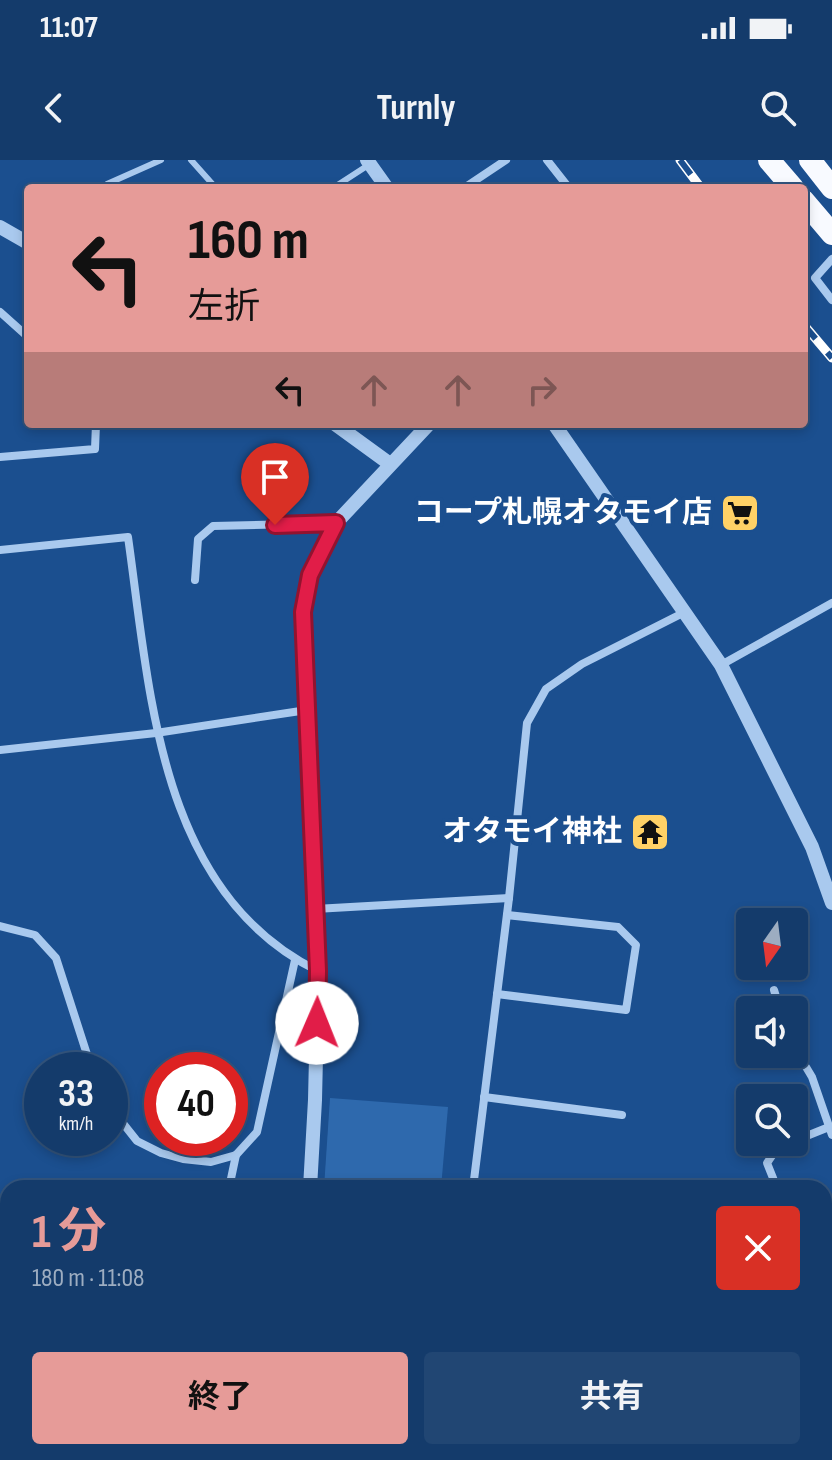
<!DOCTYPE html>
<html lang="ja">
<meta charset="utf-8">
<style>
:root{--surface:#143b6b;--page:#214673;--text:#f1f3f6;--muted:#9dadc1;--line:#33557e;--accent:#e69b98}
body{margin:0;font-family:"Sofia Sans Condensed","Noto Sans JP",sans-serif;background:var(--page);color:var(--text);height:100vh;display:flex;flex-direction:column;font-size:30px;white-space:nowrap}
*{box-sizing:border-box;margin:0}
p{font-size:26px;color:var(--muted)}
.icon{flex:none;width:44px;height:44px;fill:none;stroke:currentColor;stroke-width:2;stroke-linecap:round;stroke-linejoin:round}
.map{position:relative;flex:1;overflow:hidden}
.details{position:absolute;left:0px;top:1020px;width:832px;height:280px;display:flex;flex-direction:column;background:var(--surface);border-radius:24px 24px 0 0;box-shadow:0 4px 12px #0003,0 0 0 2px var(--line)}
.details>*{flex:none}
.banner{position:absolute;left:24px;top:24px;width:784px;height:244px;border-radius:8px;box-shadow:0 4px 12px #0003,0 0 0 2px var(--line);background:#e69b98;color:#111;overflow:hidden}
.needle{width:52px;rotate:194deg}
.tools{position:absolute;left:736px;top:748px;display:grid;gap:16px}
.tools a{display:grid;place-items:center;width:72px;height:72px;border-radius:8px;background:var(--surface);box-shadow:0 4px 12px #0003,0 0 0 2px var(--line);font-size:40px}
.speed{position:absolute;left:24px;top:892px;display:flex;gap:16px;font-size:40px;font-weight:700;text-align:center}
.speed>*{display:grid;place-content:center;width:104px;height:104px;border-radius:50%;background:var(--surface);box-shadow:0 4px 12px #0003,0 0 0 2px var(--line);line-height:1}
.speed small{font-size:20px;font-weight:400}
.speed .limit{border:12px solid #d22;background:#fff;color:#111}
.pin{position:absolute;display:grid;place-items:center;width:68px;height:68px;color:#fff;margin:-82px -34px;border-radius:50% 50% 50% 0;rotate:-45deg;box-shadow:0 0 8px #0007}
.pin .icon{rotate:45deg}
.me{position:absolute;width:88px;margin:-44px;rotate:1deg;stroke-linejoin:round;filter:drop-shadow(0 0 6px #0008)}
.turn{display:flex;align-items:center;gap:28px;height:168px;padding:0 32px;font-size:36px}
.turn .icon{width:104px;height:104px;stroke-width:2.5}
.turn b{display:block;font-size:56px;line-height:68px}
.lanes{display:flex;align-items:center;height:76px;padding:0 32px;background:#0003;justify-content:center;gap:40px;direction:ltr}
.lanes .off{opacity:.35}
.round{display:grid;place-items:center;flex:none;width:84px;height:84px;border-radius:8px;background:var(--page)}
.summary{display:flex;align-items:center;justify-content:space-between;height:136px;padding:0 32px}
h1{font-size:48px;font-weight:700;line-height:60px;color:var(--accent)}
.primary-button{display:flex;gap:16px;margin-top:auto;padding:16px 32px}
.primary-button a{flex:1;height:92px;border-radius:8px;background:var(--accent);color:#111;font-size:32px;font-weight:700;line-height:92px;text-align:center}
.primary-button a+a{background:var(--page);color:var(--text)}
.status{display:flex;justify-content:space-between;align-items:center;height:56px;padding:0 40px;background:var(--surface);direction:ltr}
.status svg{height:22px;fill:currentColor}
header{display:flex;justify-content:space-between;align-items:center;height:104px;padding:0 32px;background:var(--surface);font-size:36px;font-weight:700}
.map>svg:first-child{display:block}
.grass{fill:#2e69ad}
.forest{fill:url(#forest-firs)}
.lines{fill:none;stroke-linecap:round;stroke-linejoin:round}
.service{stroke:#a9c9ee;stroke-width:6}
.minor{stroke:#a9c9ee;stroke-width:8}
.tertiary{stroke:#a9c9ee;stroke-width:14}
.trunk{stroke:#f8faff;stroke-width:22}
.rail-casing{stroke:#fff;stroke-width:9}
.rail{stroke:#1b4f8f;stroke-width:6;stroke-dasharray:18;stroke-linecap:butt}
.route-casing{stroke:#92132f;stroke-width:20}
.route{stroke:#e11d48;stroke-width:14}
.labels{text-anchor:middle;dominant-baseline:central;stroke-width:8;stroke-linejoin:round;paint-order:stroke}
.poi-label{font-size:30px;font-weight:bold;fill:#fff;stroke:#1b4f8f;text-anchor:end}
</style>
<div class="status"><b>11:07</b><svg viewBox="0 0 49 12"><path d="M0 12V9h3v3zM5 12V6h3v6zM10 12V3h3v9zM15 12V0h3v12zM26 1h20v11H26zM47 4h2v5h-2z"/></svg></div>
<header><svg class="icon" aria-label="back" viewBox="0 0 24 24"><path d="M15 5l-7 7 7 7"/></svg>Turnly<svg class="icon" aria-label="search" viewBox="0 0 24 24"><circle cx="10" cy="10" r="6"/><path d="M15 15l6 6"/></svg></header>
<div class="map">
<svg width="832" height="1300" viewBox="0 0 832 1300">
<defs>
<pattern id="forest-firs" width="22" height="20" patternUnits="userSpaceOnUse" patternTransform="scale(2)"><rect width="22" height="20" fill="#2e69ad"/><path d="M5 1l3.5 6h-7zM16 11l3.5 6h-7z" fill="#4d80b9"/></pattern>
</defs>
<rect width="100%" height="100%" fill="#1b4f8f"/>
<g class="grass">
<polygon points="330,938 448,947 441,1028 324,1028"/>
<polygon points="307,1292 418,1292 417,1300 307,1300"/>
</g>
<polygon class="forest" points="824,1226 832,1239 832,1300 647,1300 650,1292 824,1292"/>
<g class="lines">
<g class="service">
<polyline points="191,0 216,28"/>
<polyline points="107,24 161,0"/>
<polyline points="333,28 370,4"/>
</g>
<g class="minor">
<polyline points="547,0 569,28"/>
<polyline points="464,28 506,0"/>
<polyline points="832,99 815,118 832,140"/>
<polyline points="0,152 28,177"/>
<polyline points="0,297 95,289 96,264"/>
<path d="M 0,390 L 128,377 C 150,531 158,732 318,811"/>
<polyline points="195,420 198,379 213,366 336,363"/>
<polyline points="721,505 832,443"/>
<polyline points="0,590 156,573 307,550"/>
<polyline points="315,749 509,738"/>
<polyline points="0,766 35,775 56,798 92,910"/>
<polyline points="774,830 780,850"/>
<polyline points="497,834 626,850 636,785 618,767 507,755"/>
<polyline points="794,887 812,917 832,975"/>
<polyline points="484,937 622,955"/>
<polyline points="110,947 137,981 161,993 183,999 211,1002 236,995 257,972 295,800"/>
<polyline points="794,981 829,967"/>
<polyline points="229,1028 236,995"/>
<polyline points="473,1028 509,738 527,563 546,529 582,504 685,452"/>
<polyline points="777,1028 767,1003 778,987 791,982"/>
<polyline points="125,1300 127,1292"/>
<polyline points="442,1300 443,1292"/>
<polyline points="547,1300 548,1292"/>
</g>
<g class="tertiary">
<polyline points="367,0 387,28"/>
<polyline points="0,67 28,83"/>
<polyline points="335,264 390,304"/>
<polyline points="554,264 721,505 812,687 832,743"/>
<polyline points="310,1028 315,940 318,811 303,452 310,415 336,363 429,264"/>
<polyline points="290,1300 291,1292"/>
</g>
<g class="trunk">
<polyline points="769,0 793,28"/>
<polyline points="810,0 832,28"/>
<polyline points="804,41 832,74"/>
</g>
<g class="rail-casing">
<g id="rail">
<polyline points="680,0 701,28"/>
<polyline points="804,165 832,198"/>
</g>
</g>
<use href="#rail" class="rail"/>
</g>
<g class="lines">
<g class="route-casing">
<polyline id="route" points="275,365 336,363 310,415 303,452 318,811 317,863"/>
</g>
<use href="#route" class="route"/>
</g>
<defs>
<g id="supermarket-square" transform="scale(2)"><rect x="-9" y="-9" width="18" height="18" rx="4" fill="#ffd166" stroke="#1b4f8f"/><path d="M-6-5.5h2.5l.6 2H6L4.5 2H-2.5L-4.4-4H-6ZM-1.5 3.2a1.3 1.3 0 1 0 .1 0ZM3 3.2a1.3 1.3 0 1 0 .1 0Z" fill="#111"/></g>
<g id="temple-square" transform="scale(2)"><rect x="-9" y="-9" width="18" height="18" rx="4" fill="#ffd166" stroke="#1b4f8f"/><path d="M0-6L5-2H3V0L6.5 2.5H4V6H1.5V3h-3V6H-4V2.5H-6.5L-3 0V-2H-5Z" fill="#111"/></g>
</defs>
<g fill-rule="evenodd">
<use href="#supermarket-square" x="740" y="353"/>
<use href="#temple-square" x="650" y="672"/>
</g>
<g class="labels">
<g class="poi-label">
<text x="712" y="353">コープ札幌オタモイ店</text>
<text x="622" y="672">オタモイ神社</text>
</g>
</g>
</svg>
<div class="tools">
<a><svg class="needle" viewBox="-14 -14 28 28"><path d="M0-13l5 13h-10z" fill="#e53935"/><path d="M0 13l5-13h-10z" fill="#9dadc1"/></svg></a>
<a><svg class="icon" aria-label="sound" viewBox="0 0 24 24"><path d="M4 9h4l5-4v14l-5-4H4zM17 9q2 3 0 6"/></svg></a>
<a><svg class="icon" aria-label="search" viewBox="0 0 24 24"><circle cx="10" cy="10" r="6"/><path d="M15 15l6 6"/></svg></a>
</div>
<div class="speed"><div>33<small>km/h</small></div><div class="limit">40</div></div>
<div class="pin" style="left:275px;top:365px;background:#d93025"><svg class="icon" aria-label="arrive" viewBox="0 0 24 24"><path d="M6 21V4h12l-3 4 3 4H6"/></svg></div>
<svg class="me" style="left:317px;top:863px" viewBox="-20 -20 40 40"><circle r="19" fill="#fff"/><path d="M0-13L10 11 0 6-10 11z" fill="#e11d48"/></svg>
<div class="banner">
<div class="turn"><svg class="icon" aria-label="left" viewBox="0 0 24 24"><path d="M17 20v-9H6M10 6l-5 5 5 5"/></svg><div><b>160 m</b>左折</div></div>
<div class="lanes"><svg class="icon" aria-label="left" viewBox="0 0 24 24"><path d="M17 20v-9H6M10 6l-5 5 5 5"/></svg><svg class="icon off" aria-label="ahead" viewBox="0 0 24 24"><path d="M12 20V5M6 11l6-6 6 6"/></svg><svg class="icon off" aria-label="ahead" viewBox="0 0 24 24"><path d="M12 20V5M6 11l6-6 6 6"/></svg><svg class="icon off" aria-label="right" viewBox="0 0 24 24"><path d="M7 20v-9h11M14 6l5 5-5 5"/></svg></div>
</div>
<section class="details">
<div class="summary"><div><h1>1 分</h1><p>180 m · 11:08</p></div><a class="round" style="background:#d93025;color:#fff"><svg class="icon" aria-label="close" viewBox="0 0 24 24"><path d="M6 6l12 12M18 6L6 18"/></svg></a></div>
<div class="primary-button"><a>終了</a><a>共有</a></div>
</section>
</div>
